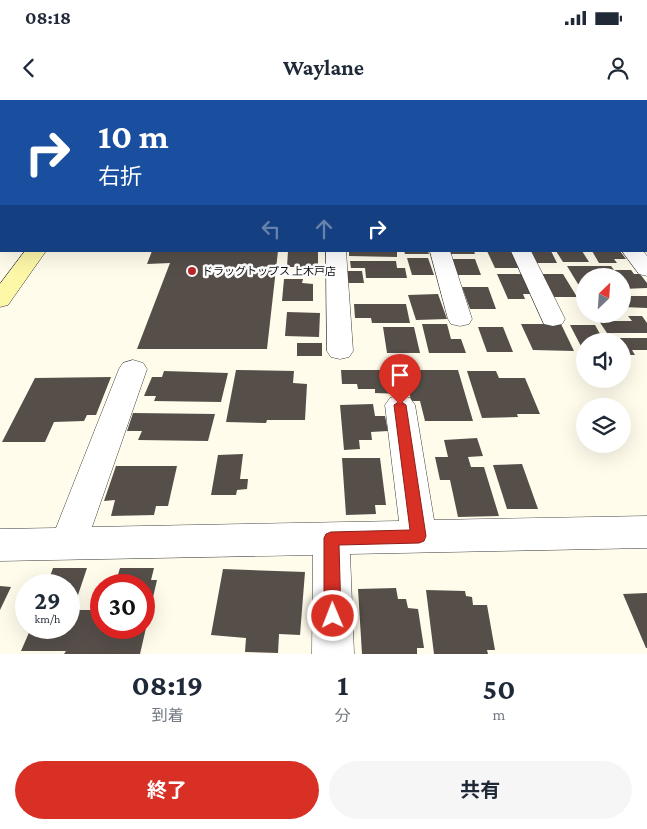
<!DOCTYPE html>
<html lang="ja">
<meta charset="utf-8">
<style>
:root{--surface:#fff;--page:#f6f6f7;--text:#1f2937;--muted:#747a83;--accent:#d93025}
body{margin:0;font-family:"Crimson Pro","Noto Sans JP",serif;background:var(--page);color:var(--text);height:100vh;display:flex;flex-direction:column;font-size:19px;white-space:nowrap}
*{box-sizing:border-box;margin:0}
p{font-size:16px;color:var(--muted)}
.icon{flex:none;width:28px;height:28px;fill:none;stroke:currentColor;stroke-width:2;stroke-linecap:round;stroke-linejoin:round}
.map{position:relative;height:554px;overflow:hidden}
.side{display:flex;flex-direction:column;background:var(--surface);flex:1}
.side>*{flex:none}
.guide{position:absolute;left:0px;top:0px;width:648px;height:152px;box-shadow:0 5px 20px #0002;background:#1a4fa0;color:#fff;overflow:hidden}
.needle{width:32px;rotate:25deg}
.tools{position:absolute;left:576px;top:168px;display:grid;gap:10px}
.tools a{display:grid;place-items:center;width:55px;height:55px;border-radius:50%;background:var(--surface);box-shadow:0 5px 20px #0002;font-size:25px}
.speed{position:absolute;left:15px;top:474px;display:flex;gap:10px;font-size:25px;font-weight:700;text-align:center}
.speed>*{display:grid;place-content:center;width:65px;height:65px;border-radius:50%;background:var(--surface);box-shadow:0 5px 20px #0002;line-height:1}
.speed small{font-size:12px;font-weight:400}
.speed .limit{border:8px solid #d22;background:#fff;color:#111}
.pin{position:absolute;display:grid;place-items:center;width:42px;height:42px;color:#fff;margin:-51px -21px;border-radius:50% 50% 50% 0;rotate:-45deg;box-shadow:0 0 5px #0007}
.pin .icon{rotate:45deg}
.me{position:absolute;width:55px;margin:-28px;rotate:359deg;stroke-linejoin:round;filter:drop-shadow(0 0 4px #0008)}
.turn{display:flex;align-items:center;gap:18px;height:105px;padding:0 15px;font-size:22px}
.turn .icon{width:65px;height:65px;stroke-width:2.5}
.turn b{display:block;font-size:35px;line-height:42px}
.lanes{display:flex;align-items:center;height:48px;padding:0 15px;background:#0003;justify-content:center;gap:25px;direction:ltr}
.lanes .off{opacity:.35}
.eta{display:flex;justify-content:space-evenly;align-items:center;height:85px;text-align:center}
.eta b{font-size:30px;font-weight:700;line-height:35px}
.cta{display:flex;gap:10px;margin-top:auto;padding:10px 15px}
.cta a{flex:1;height:58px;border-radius:30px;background:var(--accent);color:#fff;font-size:20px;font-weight:700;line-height:58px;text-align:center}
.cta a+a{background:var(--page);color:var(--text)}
.status{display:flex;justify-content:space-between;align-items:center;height:35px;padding:0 25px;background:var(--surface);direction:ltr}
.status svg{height:14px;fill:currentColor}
header{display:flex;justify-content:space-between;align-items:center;height:65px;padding:0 15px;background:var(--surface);font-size:22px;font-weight:700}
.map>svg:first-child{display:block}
.building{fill:#554e49}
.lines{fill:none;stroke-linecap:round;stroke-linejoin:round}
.street-casing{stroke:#3f3f3f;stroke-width:1}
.secondary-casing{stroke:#2e2e2e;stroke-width:1}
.street{fill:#fff;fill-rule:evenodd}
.secondary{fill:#fdf7a8;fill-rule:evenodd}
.route{fill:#d93025;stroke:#8d1f18}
.poi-dot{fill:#b92729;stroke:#fff;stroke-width:2}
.labels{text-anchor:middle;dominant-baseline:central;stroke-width:5;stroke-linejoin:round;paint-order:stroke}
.far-poi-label{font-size:11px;fill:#0c0c0c;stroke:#fff;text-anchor:start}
</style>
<div class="status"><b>08:18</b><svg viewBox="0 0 49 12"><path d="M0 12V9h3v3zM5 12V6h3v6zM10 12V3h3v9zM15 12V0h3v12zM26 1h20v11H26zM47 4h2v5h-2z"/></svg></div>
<header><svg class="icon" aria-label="back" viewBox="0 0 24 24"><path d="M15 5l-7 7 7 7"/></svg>Waylane<svg class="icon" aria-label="person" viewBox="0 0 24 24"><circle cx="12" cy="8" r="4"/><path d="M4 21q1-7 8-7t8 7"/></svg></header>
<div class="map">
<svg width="647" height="554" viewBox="0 0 647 554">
<rect width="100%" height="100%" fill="#fffcec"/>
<g class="building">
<polygon points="152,151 278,151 267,249 137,249 170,163 147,164"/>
<polygon points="288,151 318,151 318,167 287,167"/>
<polygon points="349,151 397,151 397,157 349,156"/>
<polygon points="404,151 428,151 429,154 405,154"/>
<polygon points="448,151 474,151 475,154 450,154"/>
<polygon points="487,151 511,151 520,168 495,168"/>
<polygon points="528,151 551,151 557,163 534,163"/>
<polygon points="556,151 582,151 589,162 563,162"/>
<polygon points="592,151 620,151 626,159 614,159 617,163 599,163"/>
<polygon points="407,158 428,158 434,175 412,175"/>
<polygon points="452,159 475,159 481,175 458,175"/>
<polygon points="350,161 396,161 397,168 405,168 407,178 366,178 365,168 351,168"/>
<polygon points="567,166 611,166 614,170 631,170 634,174 640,174 647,183 647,188 622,189 622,176 609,176 606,172 599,172 602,176 585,176 585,184 578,184"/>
<polygon points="346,171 362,171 364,183 347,183"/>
<polygon points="497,174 523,174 533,194 523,194 525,199 508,199"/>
<polygon points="542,174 563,174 577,197 554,197"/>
<polygon points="284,179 303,179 302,183 313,184 313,201 282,201"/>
<polygon points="462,187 488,187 496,209 470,209"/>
<polygon points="438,194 447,219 416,220 408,195"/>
<polygon points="622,196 647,196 647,208 623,207"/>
<polygon points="354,204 406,204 410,223 372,223 371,218 355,218"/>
<polygon points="287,212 320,213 319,237 285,236"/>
<polygon points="596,214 620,214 622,216 597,216"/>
<polygon points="628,216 642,216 647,223 647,233 607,233 599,221 632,221"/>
<polygon points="422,224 447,224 451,239 461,239 466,253 429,253"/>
<polygon points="521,224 561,224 574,251 533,250"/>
<polygon points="570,225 595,225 604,241 585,241 585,254"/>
<polygon points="383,227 414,227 420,253 387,253"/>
<polygon points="478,227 503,227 513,252 487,252"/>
<polygon points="611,238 647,238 647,250 632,250 635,255 622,255 622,241 613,241"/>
<rect x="297" y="243" width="25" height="13"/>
<polygon points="236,270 294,271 293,283 307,284 305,320 267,320 266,323 226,322"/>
<polygon points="341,270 398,270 401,294 375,293 375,289 358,289 357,284 342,284"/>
<polygon points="411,270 458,270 473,321 425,321 420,301 411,301 408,287 414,286"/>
<polygon points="164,271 228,273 221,302 154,301 156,296 144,296 152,277 162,277"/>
<polygon points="467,271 496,271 499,278 525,278 540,314 517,314 518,317 482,318"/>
<polygon points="111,277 96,315 87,315 84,321 54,322 45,342 2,342 35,278"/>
<polygon points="373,304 375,316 385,316 388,331 371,332 372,340 359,340 360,349 344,350 340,305"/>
<polygon points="133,313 215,314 208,341 138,340 142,331 127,331"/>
<polygon points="477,338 483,356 468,357 471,367 484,367 499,416 458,417 450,380 440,380 435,357 448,357 444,340"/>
<polygon points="243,354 240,379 248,379 247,389 237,390 236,395 211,395 218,355"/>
<polygon points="342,358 380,358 386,405 375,405 376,414 346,415"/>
<polygon points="522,364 538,409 507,409 493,365"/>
<polygon points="116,366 177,366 168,406 156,406 154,415 111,416 115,400 104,401"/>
<polygon points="53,468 87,468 73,510 101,510 101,528 144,528 144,485 115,485 120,468 154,468 151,480 157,480 140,554 64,554 66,551 21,551 31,528 69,528 69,485 47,485"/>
<polygon points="223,469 305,472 300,535 279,534 278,553 245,552 246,538 211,535"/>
<polygon points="0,486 11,487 0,510"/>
<polygon points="396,488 398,499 406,499 408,508 418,509 424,548 417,548 417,554 362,554 358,489"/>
<polygon points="426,490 465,491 466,496 472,497 473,505 487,505 495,550 487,550 488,554 434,554"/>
<polygon points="647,493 647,548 646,548 623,494"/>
</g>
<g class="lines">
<g class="street-casing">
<g id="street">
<polygon points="241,0 254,0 254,1 242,1"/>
<polygon points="423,0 436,0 436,1 424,1"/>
<polygon points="501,0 514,0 514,1 502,1"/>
<polygon points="0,43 1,44 1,53 0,53"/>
<rect x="646" y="61" width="1" height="11"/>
<rect x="0" y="127" width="1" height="12"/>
<rect x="646" y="129" width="1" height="12"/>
<polygon points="326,151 346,151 353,251 349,257 340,259 331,257 327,251"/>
<polygon points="430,151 450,151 472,219 469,224 460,226 451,224 448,219"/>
<polygon points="511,151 531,151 565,219 562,224 553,226 544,224"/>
<polygon points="622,151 643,151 647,156 647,176 639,174"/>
<polygon points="133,260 143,263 147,269 92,427 399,421 385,305 390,298 400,295 410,298 415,305 434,420 647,416 647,448 350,454 354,554 312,554 313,455 0,461 0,429 56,428 119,269 123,263"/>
</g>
</g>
<g class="secondary-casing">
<polygon id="secondary" points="25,151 46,151 8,205 0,207 0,184"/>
</g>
<use href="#street" class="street"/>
<use href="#secondary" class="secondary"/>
</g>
<polygon class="route" points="400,301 406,305 426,436 424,441 419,443 339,445 341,516 339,521 333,524 327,521 324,516 324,438 326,434 331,432 410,430 394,305"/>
<circle class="poi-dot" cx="192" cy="171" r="5"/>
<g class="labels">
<g class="far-poi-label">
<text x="202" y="171">ドラッグトップス 上木戸店</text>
</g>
</g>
</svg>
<div class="tools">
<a><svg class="needle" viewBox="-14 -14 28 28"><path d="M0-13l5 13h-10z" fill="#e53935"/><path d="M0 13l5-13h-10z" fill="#747a83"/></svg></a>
<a><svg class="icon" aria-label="sound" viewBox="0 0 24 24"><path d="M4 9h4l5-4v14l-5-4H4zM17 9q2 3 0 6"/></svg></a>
<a><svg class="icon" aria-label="layers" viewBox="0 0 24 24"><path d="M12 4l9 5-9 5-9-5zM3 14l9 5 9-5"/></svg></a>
</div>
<div class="speed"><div>29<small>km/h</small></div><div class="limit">30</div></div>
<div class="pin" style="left:400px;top:305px;background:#d93025"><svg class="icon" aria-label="arrive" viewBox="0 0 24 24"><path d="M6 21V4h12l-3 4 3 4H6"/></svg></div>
<svg class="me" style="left:333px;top:516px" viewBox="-20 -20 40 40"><circle r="17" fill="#d93025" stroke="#fff" stroke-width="3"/><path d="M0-11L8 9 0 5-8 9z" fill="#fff"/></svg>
<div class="guide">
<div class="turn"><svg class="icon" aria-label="right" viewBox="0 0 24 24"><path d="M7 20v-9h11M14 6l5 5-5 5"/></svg><div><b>10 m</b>右折</div></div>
<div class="lanes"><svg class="icon off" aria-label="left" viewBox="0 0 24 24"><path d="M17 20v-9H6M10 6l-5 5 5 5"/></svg><svg class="icon off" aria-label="ahead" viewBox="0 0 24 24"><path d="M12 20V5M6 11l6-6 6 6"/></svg><svg class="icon" aria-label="right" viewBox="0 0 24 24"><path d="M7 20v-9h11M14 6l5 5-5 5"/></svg></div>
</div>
</div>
<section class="side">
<div class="eta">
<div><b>08:19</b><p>到着</p></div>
<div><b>1</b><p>分</p></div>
<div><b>50</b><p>m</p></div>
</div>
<div class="cta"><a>終了</a><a>共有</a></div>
</section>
